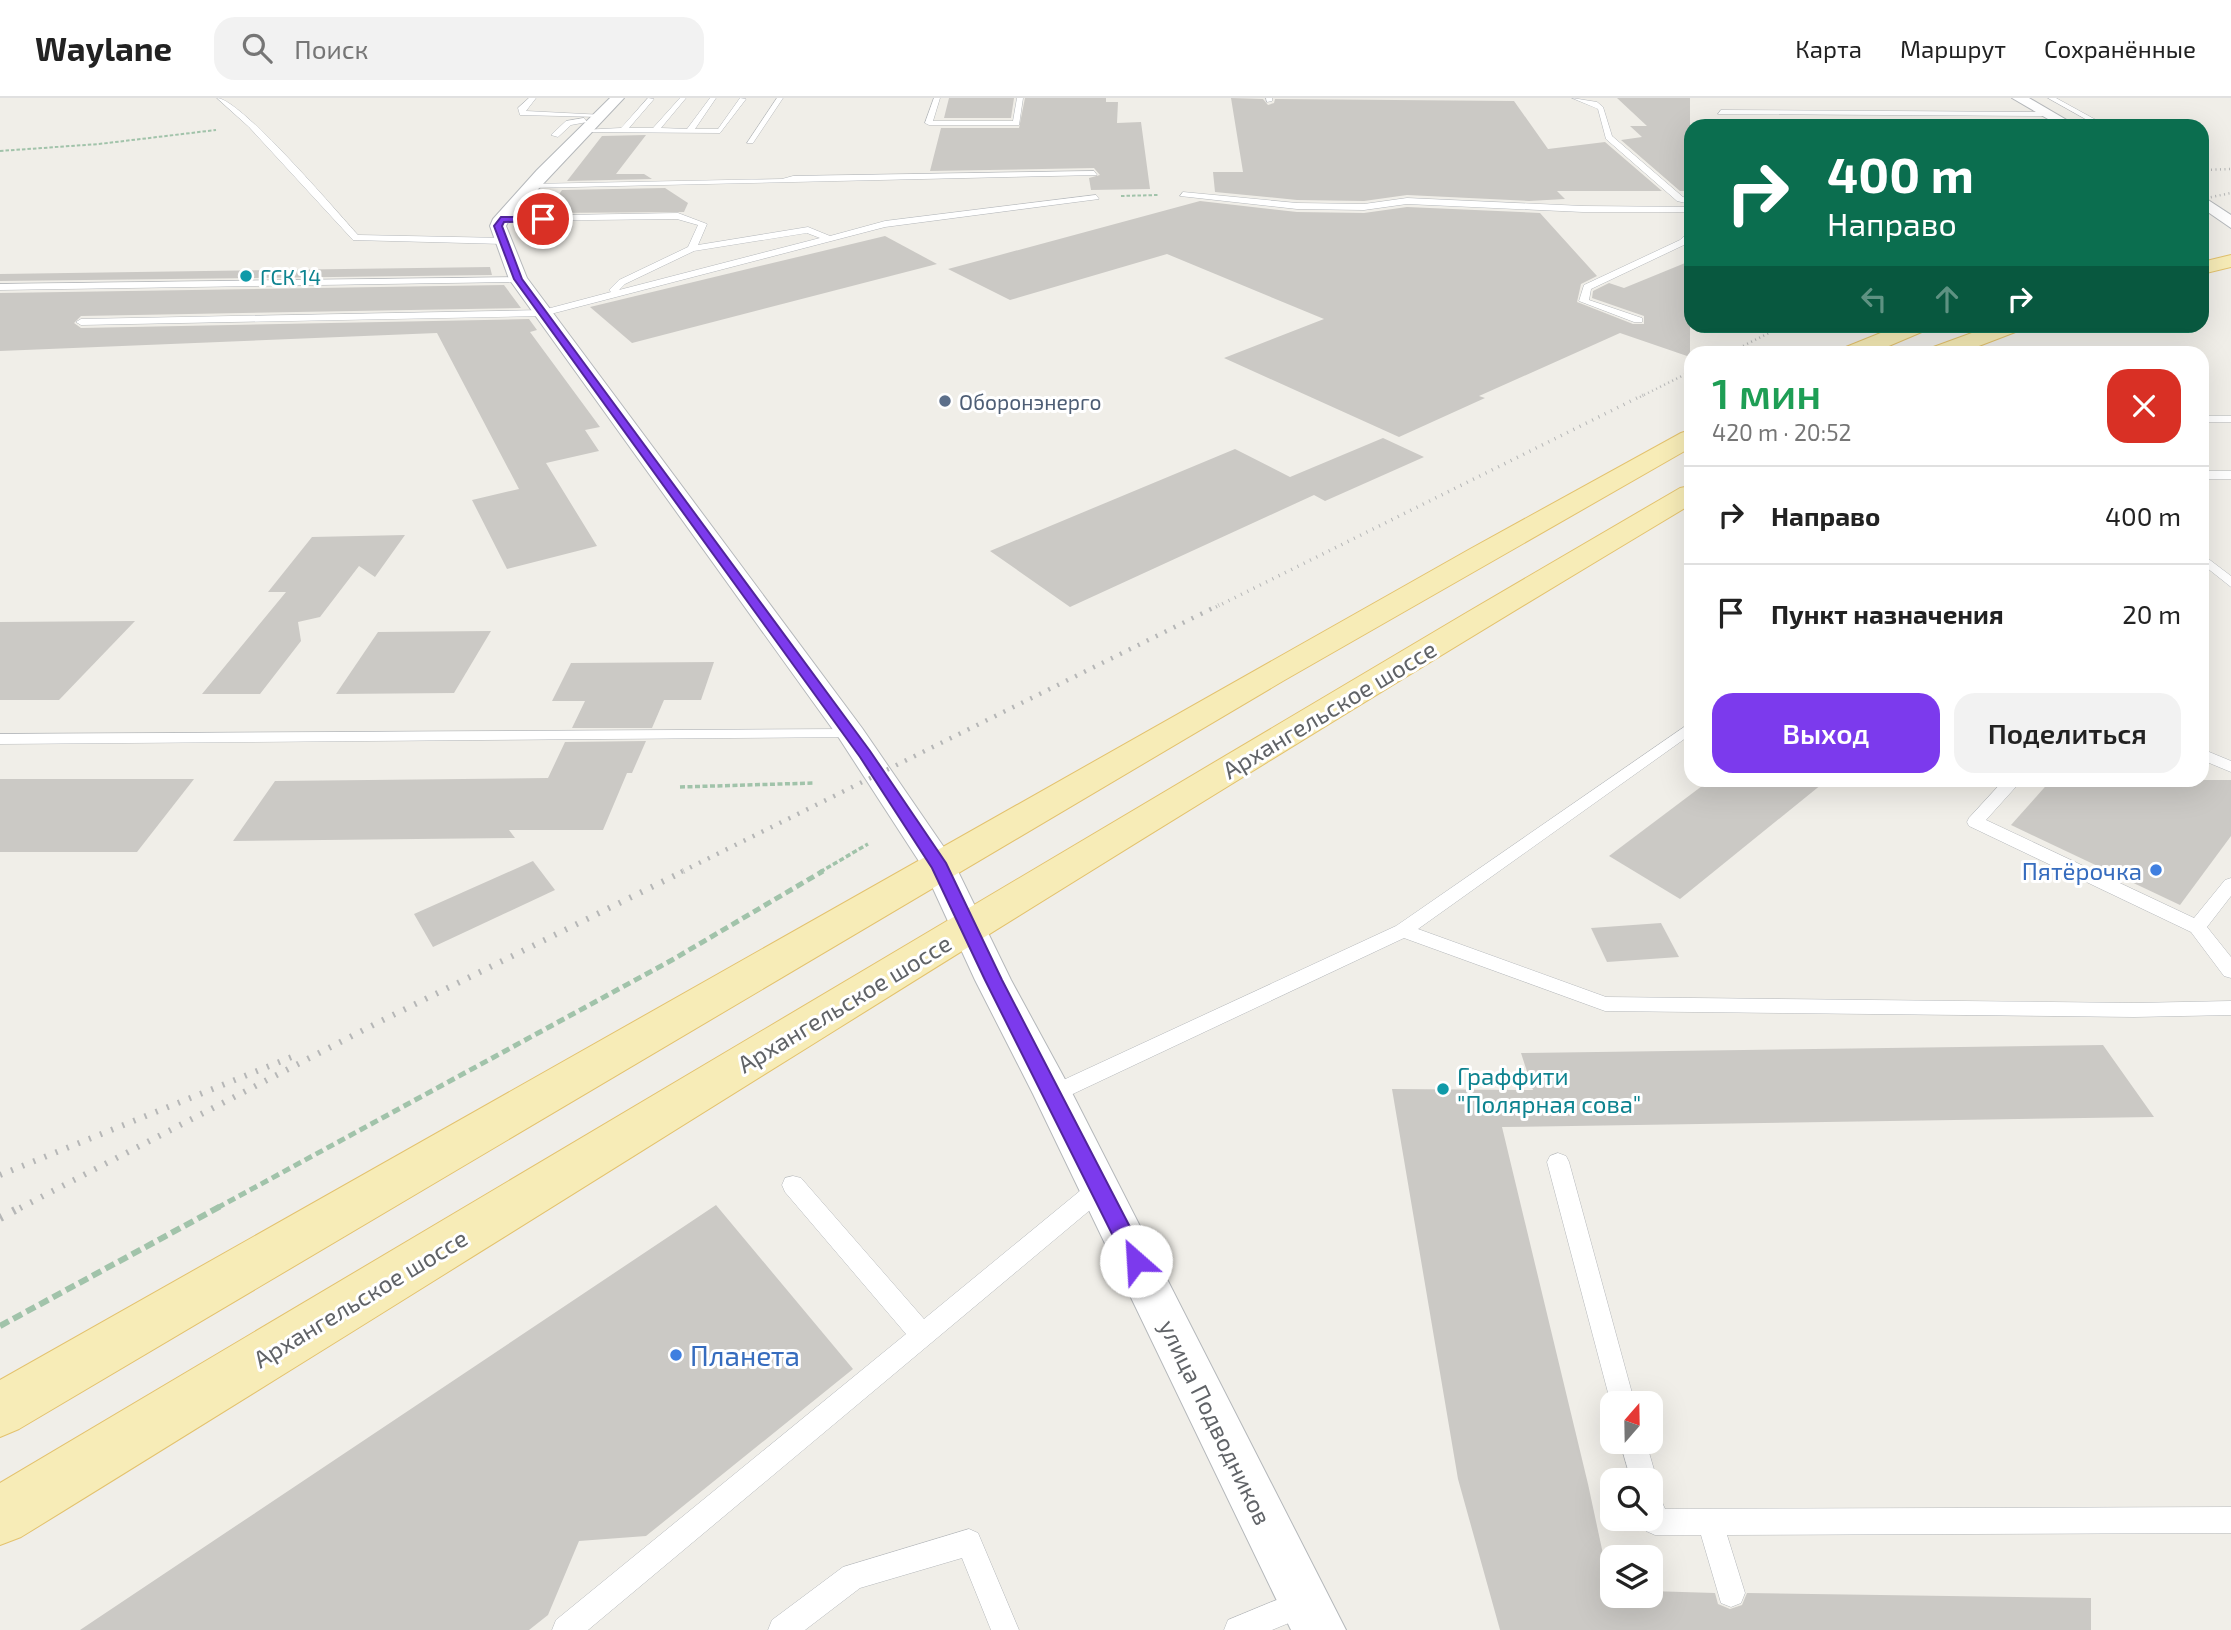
<!DOCTYPE html>
<html lang="ru">
<meta charset="utf-8">
<style>
:root{--surface:#fff;--page:#f2f2f2;--text:#222;--muted:#767676;--line:#e0e0e0;--accent:#7c3aed}
body{margin:0;font-family:"Exo 2",sans-serif;background:var(--page);color:var(--text);height:100vh;display:flex;flex-direction:column;font-size:26px;white-space:nowrap}
*{box-sizing:border-box;margin:0}
p{font-size:23px;color:var(--muted)}
.icon{flex:none;width:38px;height:38px;fill:none;stroke:currentColor;stroke-width:2;stroke-linecap:round;stroke-linejoin:round}
.map{position:relative;flex:1;overflow:hidden}
.side{position:absolute;left:1684px;top:248px;width:525px;height:441px;display:flex;flex-direction:column;background:var(--surface);border-radius:21px;box-shadow:0 7px 28px #0002}
.side>*{flex:none}
.guide{position:absolute;left:1684px;top:21px;width:525px;height:214px;border-radius:21px;box-shadow:0 7px 28px #0002;background:#0b6e4f;color:#fff;overflow:hidden}
.needle{width:46px;rotate:20deg}
.buttons{position:absolute;left:1600px;top:1293px;display:grid;gap:14px}
.buttons a{display:grid;place-items:center;width:63px;height:63px;border-radius:14px;background:var(--surface);box-shadow:0 7px 28px #0002;font-size:35px}
.pin{position:absolute;display:grid;place-items:center;width:60px;height:60px;color:#fff;margin:-30px;border:4px solid #fff;border-radius:50%;box-shadow:0 2px 7px #0007}
.me{position:absolute;width:77px;margin:-38px;rotate:334deg;stroke-linejoin:round;filter:drop-shadow(0 0 5px #0008)}
.turn{display:flex;align-items:center;gap:24px;height:147px;padding:0 28px;font-size:32px}
.turn .icon{width:91px;height:91px;stroke-width:2.5}
.turn b{display:block;font-size:49px;line-height:60px}
.lanes{display:flex;align-items:center;height:66px;padding:0 28px;background:#0003;justify-content:center;gap:35px;direction:ltr}
.lanes .off{opacity:.35}
.round{display:grid;place-items:center;flex:none;width:74px;height:74px;border-radius:21px;background:var(--page)}
.head{display:flex;align-items:center;justify-content:space-between;height:119px;padding:0 28px}
h1{font-size:42px;font-weight:600;line-height:52px;color:#1e9e55}
.button{display:flex;gap:14px;margin-top:auto;padding:14px 28px}
.button a{flex:1;height:80px;border-radius:21px;background:var(--accent);color:#fff;font-size:28px;font-weight:600;line-height:80px;text-align:center}
.button a+a{background:var(--page);color:var(--text)}
ul{padding:0;list-style:none}
li{display:flex;align-items:center;gap:21px;height:98px;padding:0 28px;border-top:2px solid var(--line)}
li div{flex:1}
li b{display:block;font-size:26px}
li em{font-style:normal}
header{display:flex;align-items:center;gap:42px;box-sizing:border-box;height:98px;padding:0 35px;background:var(--surface);border-bottom:2px solid var(--line)}
header strong{font-size:33px}
nav{display:flex;gap:38px;margin-inline-start:auto;font-size:24px}
.search{width:490px;height:63px;background:var(--page);display:flex;align-items:center;gap:18px;box-sizing:border-box;padding:0 24px;border-radius:21px;color:var(--muted);font-size:26px}
.map>svg:first-child{display:block}
.building{fill:#cbc9c5}
.lines{fill:none;stroke-linecap:round;stroke-linejoin:round}
.service-casing{stroke:#b5b8bb;stroke-width:1}
.minor-casing{stroke:#b5b8bb;stroke-width:2}
.primary-casing{stroke:#e3c26e;stroke-width:2}
.path-far3{stroke:#a1c3aa;stroke-width:2;stroke-dasharray:3.5 2;stroke-linecap:butt}
.path-far2{stroke:#a1c3aa;stroke-width:3.5;stroke-dasharray:5 2.5;stroke-linecap:butt}
.path-far1{stroke:#a1c3aa;stroke-width:5;stroke-dasharray:8 4.5;stroke-linecap:butt}
.path{stroke:#a1c3aa;stroke-width:6;stroke-dasharray:10 5;stroke-linecap:butt}
.service{fill:#fff;fill-rule:evenodd}
.minor{fill:#fff;fill-rule:evenodd}
.primary{fill:#f7ecb7;fill-rule:evenodd}
.rail-far4{stroke:#b6b7b7;stroke-width:2.5;stroke-dasharray:1 3.5;stroke-linecap:butt}
.rail-far3{stroke:#b6b7b7;stroke-width:3.5;stroke-dasharray:1 6;stroke-linecap:butt}
.rail-far2{stroke:#b6b7b7;stroke-width:4.5;stroke-dasharray:2 8;stroke-linecap:butt}
.rail-far1{stroke:#b6b7b7;stroke-width:6;stroke-dasharray:2 10;stroke-linecap:butt}
.rail{stroke:#b6b7b7;stroke-width:8;stroke-dasharray:2.5 12;stroke-linecap:butt}
.route{fill:#7c3aed;stroke:#51269a;stroke-width:2}
.culture-dot{fill:#0f9aa8;stroke:#fff;stroke-width:2.5}
.service-dot{fill:#5c6f8a;stroke:#fff;stroke-width:2.5}
.shop-dot{fill:#3f7fe0;stroke:#fff;stroke-width:2.5}
.labels{text-anchor:middle;dominant-baseline:central;stroke-width:6;stroke-linejoin:round;paint-order:stroke}
.far-culture-label{font-size:21px;fill:#0d838f;stroke:#fff;text-anchor:start}
.far-service-label{font-size:21px;fill:#4e5e75;stroke:#fff;text-anchor:start}
.street-label{font-size:24px;fill:#606367;stroke:#fff}
.shop-label{font-size:24px;fill:#366cbe;stroke:#fff;text-anchor:end}
.culture-label{font-size:24px;fill:#0d838f;stroke:#fff;text-anchor:start}
.near-shop-label{font-size:28px;fill:#366cbe;stroke:#fff;text-anchor:start}
</style>
<header>
<strong>Waylane</strong>
<div class="search"><svg class="icon" aria-label="search" viewBox="0 0 24 24"><circle cx="10" cy="10" r="6"/><path d="M15 15l6 6"/></svg>Поиск</div>
<nav><a>Карта</a><a>Маршрут</a><a>Сохранённые</a></nav>
</header>
<div class="map">
<svg width="2231" height="1532" viewBox="0 0 2231 1532">
<rect width="100%" height="100%" fill="#f0eee8"/>
<g class="building">
<polygon points="949,0 1014,0 1011,20 944,20"/>
<polygon points="1025,0 1106,0 1106,4 1118,4 1117,25 1141,24 1150,91 1091,92 1089,80 1100,77 1094,70 930,73 941,30 1019,30"/>
<polygon points="1231,0 1263,1 1268,7 1274,5 1275,1 1514,3 1548,51 1605,44 1662,93 1557,93 1565,101 1529,103 1407,97 1364,103 1297,102 1215,94 1213,74 1243,74"/>
<polygon points="1617,0 1690,0 1690,93 1680,93 1621,42 1642,39 1630,28 1647,28"/>
<polygon points="646,37 616,76 644,76 652,81 567,83 602,38"/>
<polygon points="665,90 688,105 684,114 546,115 562,92"/>
<polygon points="1200,103 1297,114 1364,115 1407,109 1540,115 1597,178 1581,186 1577,204 1633,226 1644,226 1644,218 1592,200 1593,193 1609,185 1624,190 1690,163 1690,259 1620,235 1479,298 1485,300 1399,339 1224,260 1324,221 1167,156 1010,202 948,171"/>
<polygon points="885,138 937,166 632,245 590,209"/>
<polygon points="490,169 492,177 0,183 0,176"/>
<polygon points="504,187 521,210 81,218 74,225 81,230 529,221 537,232 530,234 600,329 585,332 599,353 546,365 597,448 507,471 472,402 519,391 437,235 0,253 0,195"/>
<polygon points="1383,340 1424,359 1325,403 1314,397 1070,509 990,453 1235,351 1290,379"/>
<polygon points="405,437 375,479 359,468 320,519 298,524 301,543 260,596 202,596 286,494 268,494 312,439"/>
<polygon points="135,523 59,602 0,602 0,524"/>
<polygon points="491,533 454,595 336,596 378,534"/>
<polygon points="714,564 701,602 664,602 652,630 572,630 585,603 552,603 571,565"/>
<polygon points="646,643 632,675 627,675 603,732 509,732 515,740 233,743 275,683 548,680 565,644"/>
<polygon points="0,681 194,681 137,754 0,754"/>
<polygon points="1710,682 1827,682 1680,801 1609,758"/>
<polygon points="2051,682 2231,682 2231,738 2180,807 2011,727"/>
<polygon points="533,763 555,792 433,849 414,816"/>
<polygon points="1661,825 1679,859 1607,864 1591,830"/>
<polygon points="2103,947 2154,1019 1502,1029 1588,1386 1612,1498 1650,1498 1650,1493 1715,1495 1718,1506 1730,1511 1742,1507 1747,1495 2091,1500 2091,1532 1500,1532 1458,1381 1392,991 1533,992 1521,955"/>
<polygon points="716,1107 853,1271 646,1438 579,1443 548,1517 529,1532 80,1532"/>
</g>
<g class="lines">
<g class="service-casing">
<g id="service">
<path d="M 217,0 C 240,0 337,114 358,137 L 504,140 L 508,143 L 504,146 L 353,142 L 249,29 Z"/>
<polygon points="529,0 536,0 526,13 604,17 600,19 520,17 518,10"/>
<polygon points="648,0 654,1 629,30 653,30 680,0 686,0 661,30 687,31 710,0 716,0 695,31 718,31 740,0 746,1 720,35 585,34 581,32 621,30"/>
<polygon points="777,0 783,0 753,45 747,45"/>
<polygon points="934,0 940,0 933,23 1013,23 1017,0 1023,0 1019,27 929,27 925,25"/>
<polygon points="1266,0 1272,0 1272,3 1267,4"/>
<polygon points="1572,0 1597,4 1603,9 1612,38 1683,99 1690,101 1690,106 1677,103 1606,41 1598,11"/>
<polygon points="2048,0 2056,0 2107,28 2098,28"/>
<polygon points="1721,12 2047,14 2051,16 2047,18 1718,16"/>
<polygon points="584,20 587,24 571,27 558,39 551,37 566,23"/>
<polygon points="1094,73 1097,77 530,90 526,88 530,86 782,81 793,78"/>
<polygon points="1183,94 1297,105 1364,106 1407,100 1583,108 1690,109 1690,114 1583,114 1407,106 1364,112 1297,111 1180,98"/>
<path d="M 1096,97 L 1099,101 L 885,129 L 543,218 L 81,227 L 76,224 L 81,221 L 543,212 L 611,194 L 609,192 L 619,182 L 688,149 L 698,127 L 677,121 L 498,123 L 501,118 L 678,115 L 707,126 L 698,147 L 808,129 L 830,138 L 885,123 ZM 807,135 L 820,140 L 619,192 L 625,186 L 694,153 Z"/>
<polygon points="1690,133 1690,141 1686,146 1591,191 1589,202 1642,220 1642,224 1634,224 1579,203 1584,187 1680,142"/>
<polygon points="521,179 523,181 518,184 0,192 0,186"/>
<rect x="2202" y="318" width="29" height="6"/>
<rect x="2202" y="373" width="29" height="8"/>
<polygon points="2202,456 2231,478 2231,489 2202,466"/>
<polygon points="1690,625 1690,637 1418,831 1606,899 2134,905 2231,903 2231,917 2134,919 1605,913 1404,840 1060,1002 1053,1004 1046,1002 1043,996 1046,990 1396,828"/>
<polygon points="851,631 857,633 859,636 857,639 0,646 0,636"/>
<polygon points="2202,651 2231,663 2231,674 2202,662"/>
<polygon points="2004,682 2022,682 1986,722 2194,820 2225,782 2231,780 2231,798 2207,829 2231,859 2231,880 2224,878 2191,834 1969,728 1967,724 1969,720"/>
<polygon points="1558,1055 1566,1058 1569,1064 1635,1306 1612,1306 1612,1309 1611,1306 1547,1064 1550,1058"/>
<polygon points="793,1078 801,1080 924,1221 1092,1083 1100,1081 1108,1083 1111,1090 1108,1097 588,1532 552,1532 556,1522 906,1236 785,1094 782,1087 785,1080"/>
<polygon points="1620,1344 1646,1344 1657,1382 1653,1391 1650,1392 1650,1382 1631,1382"/>
<polygon points="1650,1393 1659,1397 1665,1411 2231,1409 2231,1435 1727,1437 1745,1495 1741,1505 1731,1509 1721,1505 1701,1437 1655,1437 1646,1433 1641,1421 1650,1421"/>
<polygon points="969,1431 978,1435 1019,1532 991,1532 962,1460 860,1490 805,1532 768,1532 772,1522 843,1469"/>
<polygon points="1303,1491 1313,1495 1317,1505 1313,1515 1272,1532 1224,1532 1228,1522"/>
</g>
</g>
<g class="minor-casing">
<g id="minor">
<polygon points="610,0 624,0 509,122 506,128 527,180 862,630 952,761 1011,882 1067,985 1346,1532 1291,1532 1033,996 975,882 924,771 839,640 509,181 490,128 493,121 537,72"/>
<polygon points="2012,0 2029,0 2077,28 2060,28"/>
<polygon points="2202,98 2231,117 2231,130 2202,110"/>
</g>
</g>
<g class="primary-casing">
<g id="primary">
<polygon points="2231,157 2231,169 2202,176 2202,164"/>
<polygon points="1898,228 1927,228 1924,233 1870,256 1838,256 1841,251"/>
<polygon points="1991,228 2021,228 2018,233 1958,256 1925,256 1928,251"/>
<polygon points="1690,332 1690,350 1283,583 19,1331 0,1339 0,1282 1470,451 1681,335"/>
<path d="M 1690,388 L 1690,407 C 1129,743 578,1096 21,1439 L 0,1447 L 0,1385 L 1466,515 L 1680,390 Z"/>
</g>
</g>
<g class="path-far3">
<polyline points="0,53 99,46 216,32"/>
<polyline points="1121,98 1158,97"/>
</g>
<g class="path-far2">
<polyline points="680,689 814,685"/>
<polyline points="820,774 868,746"/>
</g>
<polyline class="path-far1" points="217,1110 672,862 823,773"/>
<polyline class="path" points="0,1228 221,1108"/>
<use href="#service" class="service"/>
<use href="#minor" class="minor"/>
<use href="#primary" class="primary"/>
<g class="rail-far4">
<polyline points="2202,72 2231,71"/>
<polyline points="2202,101 2231,95"/>
<polyline points="1727,256 1783,228"/>
<polyline points="1640,299 1690,274"/>
</g>
<polyline class="rail-far3" points="1216,509 1643,297"/>
<polyline class="rail-far2" points="681,774 1219,507"/>
<g class="rail-far1">
<polyline points="0,1077 294,958"/>
<polyline points="20,1110 379,924 684,773"/>
</g>
<polyline class="rail" points="0,1120 23,1108"/>
</g>
<polygon class="route" points="545,119 543,123 504,124 502,128 522,181 870,653 946,765 1002,882 1144,1156 1147,1163 1144,1170 1136,1172 1129,1170 985,882 932,770 860,659 514,181 494,128 501,119"/>
<g class="culture-dot">
<circle cx="246" cy="178" r="7"/>
<circle cx="1443" cy="991" r="7"/>
</g>
<circle class="service-dot" cx="945" cy="303" r="7"/>
<g class="shop-dot">
<circle cx="2156" cy="772" r="7"/>
<circle cx="676" cy="1257" r="7"/>
</g>
<g class="labels">
<g class="far-culture-label">
<text x="260" y="178">ГСК 14</text>
</g>
<g class="far-service-label">
<text x="959" y="303">Оборонэнерго</text>
</g>
<g class="street-label">
<text transform="translate(1329 611) rotate(-31)">Архангельское шоссе</text>
<text transform="translate(844 905) rotate(-31)">Архангельское шоссе</text>
<text transform="translate(360 1200) rotate(-31)">Архангельское шоссе</text>
<text transform="translate(1216 1324) rotate(64)">улица Подводников</text>
</g>
<g class="shop-label">
<text x="2142" y="772">Пятёрочка</text>
</g>
<g class="culture-label">
<text x="1457" y="977">Граффити<tspan x="1457" dy="28">"Полярная сова"</tspan></text>
</g>
<g class="near-shop-label">
<text x="690" y="1257">Планета</text>
</g>
</g>
</svg>
<div class="buttons">
<a><svg class="needle" viewBox="-14 -14 28 28"><path d="M0-13l5 13h-10z" fill="#e53935"/><path d="M0 13l5-13h-10z" fill="#767676"/></svg></a>
<a><svg class="icon" aria-label="search" viewBox="0 0 24 24"><circle cx="10" cy="10" r="6"/><path d="M15 15l6 6"/></svg></a>
<a><svg class="icon" aria-label="layers" viewBox="0 0 24 24"><path d="M12 4l9 5-9 5-9-5zM3 14l9 5 9-5"/></svg></a>
</div>
<div class="pin" style="left:543px;top:121px;background:#d93025"><svg class="icon" aria-label="arrive" viewBox="0 0 24 24"><path d="M6 21V4h12l-3 4 3 4H6"/></svg></div>
<svg class="me" style="left:1136px;top:1163px" viewBox="-20 -20 40 40"><circle r="19" fill="#fff"/><path d="M0-13L10 11 0 6-10 11z" fill="#7c3aed"/></svg>
<div class="guide">
<div class="turn"><svg class="icon" aria-label="right" viewBox="0 0 24 24"><path d="M7 20v-9h11M14 6l5 5-5 5"/></svg><div><b>400 m</b>Направо</div></div>
<div class="lanes"><svg class="icon off" aria-label="left" viewBox="0 0 24 24"><path d="M17 20v-9H6M10 6l-5 5 5 5"/></svg><svg class="icon off" aria-label="ahead" viewBox="0 0 24 24"><path d="M12 20V5M6 11l6-6 6 6"/></svg><svg class="icon" aria-label="right" viewBox="0 0 24 24"><path d="M7 20v-9h11M14 6l5 5-5 5"/></svg></div>
</div>
<section class="side">
<div class="head"><div><h1>1 мин</h1><p>420 m · 20:52</p></div><a class="round" style="background:#d93025;color:#fff"><svg class="icon" aria-label="close" viewBox="0 0 24 24"><path d="M6 6l12 12M18 6L6 18"/></svg></a></div>
<ul>
<li><svg class="icon" aria-label="right" viewBox="0 0 24 24"><path d="M7 20v-9h11M14 6l5 5-5 5"/></svg><div><b>Направо</b></div><em>400 m</em></li>
<li><svg class="icon" aria-label="arrive" viewBox="0 0 24 24"><path d="M6 21V4h12l-3 4 3 4H6"/></svg><div><b>Пункт назначения</b></div><em>20 m</em></li>
</ul>
<div class="button"><a>Выход</a><a>Поделиться</a></div>
</section>
</div>
